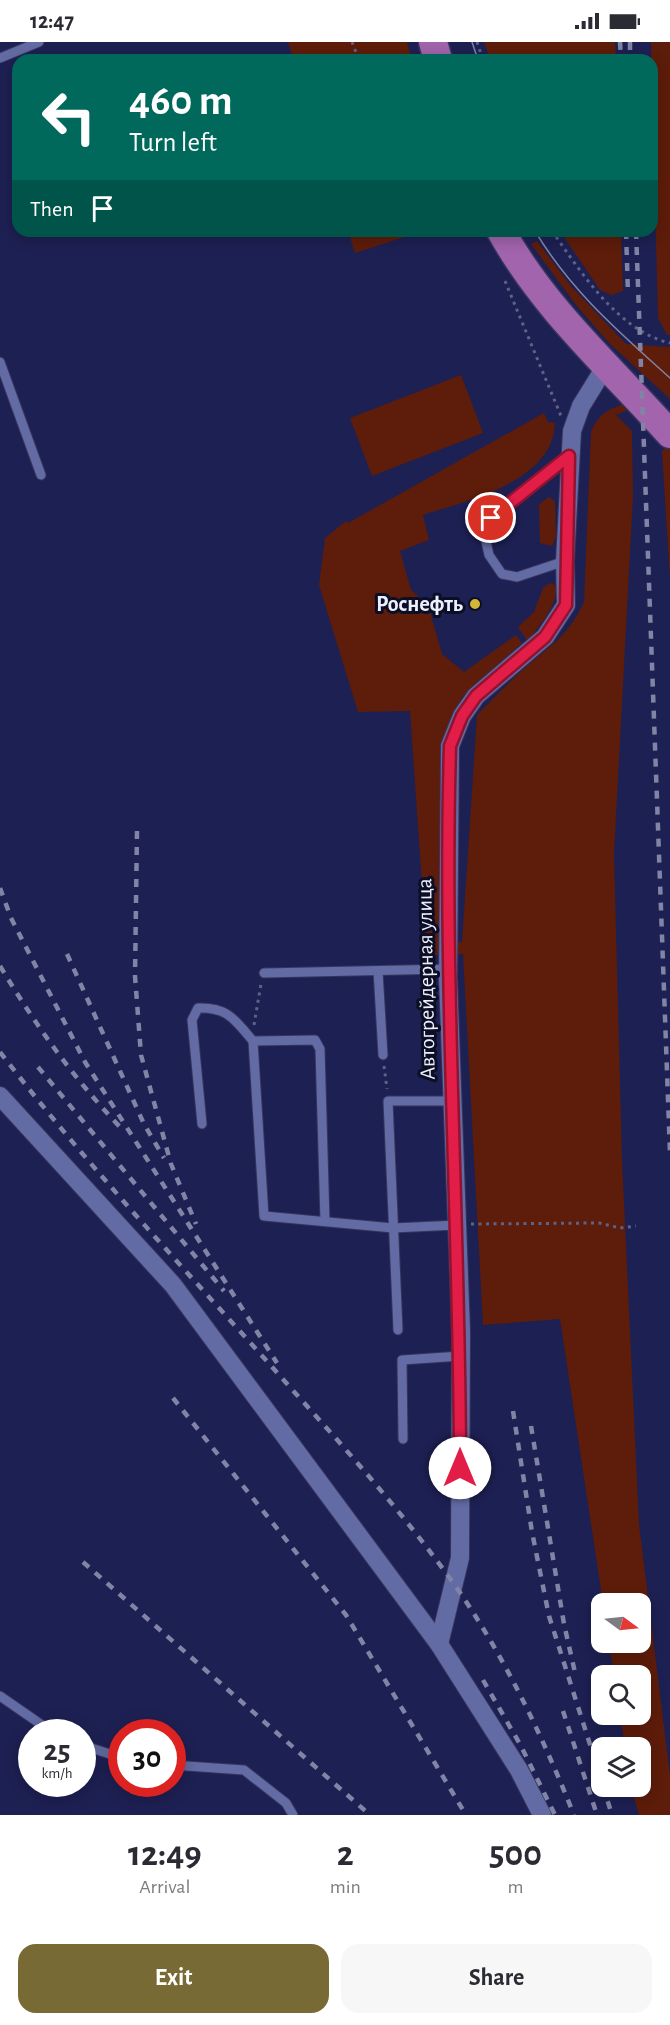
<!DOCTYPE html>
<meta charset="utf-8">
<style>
:root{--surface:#fff;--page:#f7f7f7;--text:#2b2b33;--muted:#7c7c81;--accent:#776a34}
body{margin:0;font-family:"Alegreya Sans",sans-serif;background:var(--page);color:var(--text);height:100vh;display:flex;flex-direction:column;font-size:22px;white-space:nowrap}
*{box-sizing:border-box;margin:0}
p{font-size:20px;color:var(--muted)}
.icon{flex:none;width:33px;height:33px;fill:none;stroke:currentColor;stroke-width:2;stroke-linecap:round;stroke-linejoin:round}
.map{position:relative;height:1773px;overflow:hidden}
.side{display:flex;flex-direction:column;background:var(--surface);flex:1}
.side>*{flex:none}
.top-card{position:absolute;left:12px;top:12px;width:646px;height:183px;border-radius:18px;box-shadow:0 3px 15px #0003;background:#00695c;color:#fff;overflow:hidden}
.needle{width:39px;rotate:105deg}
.fabs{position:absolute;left:591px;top:1551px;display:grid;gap:12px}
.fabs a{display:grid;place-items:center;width:60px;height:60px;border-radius:12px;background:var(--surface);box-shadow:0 3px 15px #0003;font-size:30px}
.speed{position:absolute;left:18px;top:1677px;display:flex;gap:12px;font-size:30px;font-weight:700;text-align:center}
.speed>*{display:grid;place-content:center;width:78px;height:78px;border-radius:50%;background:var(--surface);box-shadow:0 3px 15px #0003;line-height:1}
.speed small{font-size:15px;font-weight:400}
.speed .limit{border:9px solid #d22;background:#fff;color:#111}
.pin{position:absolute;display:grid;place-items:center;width:51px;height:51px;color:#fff;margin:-26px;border:3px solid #fff;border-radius:50%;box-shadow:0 2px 6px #0007}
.me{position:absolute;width:66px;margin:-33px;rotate:0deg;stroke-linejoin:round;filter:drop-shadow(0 0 4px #0008)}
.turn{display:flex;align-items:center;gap:21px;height:126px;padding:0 18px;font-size:27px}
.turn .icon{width:78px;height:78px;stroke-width:2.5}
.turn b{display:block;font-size:42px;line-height:51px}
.then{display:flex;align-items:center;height:57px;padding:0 18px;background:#0003;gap:12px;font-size:22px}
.eta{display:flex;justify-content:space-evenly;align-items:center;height:102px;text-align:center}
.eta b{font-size:36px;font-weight:600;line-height:42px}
.button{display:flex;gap:12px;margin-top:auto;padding:12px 18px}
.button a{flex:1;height:69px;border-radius:18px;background:var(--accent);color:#fff;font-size:24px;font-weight:600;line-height:69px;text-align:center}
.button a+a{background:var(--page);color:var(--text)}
.status{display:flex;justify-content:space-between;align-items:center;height:42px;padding:0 30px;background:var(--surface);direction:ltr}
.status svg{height:16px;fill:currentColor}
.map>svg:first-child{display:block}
.green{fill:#5e1c0a}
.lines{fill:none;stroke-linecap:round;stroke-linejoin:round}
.lane-casing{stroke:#37355e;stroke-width:11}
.street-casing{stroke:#37355e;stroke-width:20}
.primary-casing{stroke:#37355e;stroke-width:31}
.path{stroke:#5f6288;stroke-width:3;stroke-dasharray:3 4.5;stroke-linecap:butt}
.lane{stroke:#626ba3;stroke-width:9}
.street{stroke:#626ba3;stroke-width:18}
.primary{stroke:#a164ad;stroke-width:28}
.tram{stroke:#8184a4;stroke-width:1.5}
.rail{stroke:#8184a4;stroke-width:4.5;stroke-dasharray:8 8;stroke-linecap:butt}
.route-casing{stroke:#92132f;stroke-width:15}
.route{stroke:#e11d48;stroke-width:10}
.poi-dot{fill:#d3b635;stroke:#0b0e24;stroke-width:2}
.labels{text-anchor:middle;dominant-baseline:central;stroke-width:6;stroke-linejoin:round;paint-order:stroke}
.poi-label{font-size:22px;font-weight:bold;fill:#eceffc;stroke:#0b0e24;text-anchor:end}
.street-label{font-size:22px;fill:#eceffc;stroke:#0b0e24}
</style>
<div class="status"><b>12:47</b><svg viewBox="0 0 49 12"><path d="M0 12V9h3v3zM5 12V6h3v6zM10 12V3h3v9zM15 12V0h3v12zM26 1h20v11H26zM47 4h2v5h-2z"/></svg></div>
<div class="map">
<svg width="670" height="1773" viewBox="0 0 670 1773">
<rect width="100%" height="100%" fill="#1d2052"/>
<g class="green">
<polygon points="288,0 407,0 412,18 294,18"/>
<polygon points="484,0 615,0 616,18 490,18"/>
<polygon points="651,0 670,0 670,293 667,293 658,276"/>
<polygon points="348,189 423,189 355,211"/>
<polygon points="560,189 621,189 623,249 611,253 600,248"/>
<polygon points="537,199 570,243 626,302 670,305 670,357 609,301 576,263 531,202"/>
<polygon points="461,333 483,391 372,434 350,376"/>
<path d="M 624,344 L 630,367 L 616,373 L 632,389 L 633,454 L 614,812 L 622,1118 L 639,1482 L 670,1734 L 670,1773 L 639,1773 L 631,1746 L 640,1744 L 640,1706 L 625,1705 L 620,1673 L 640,1672 L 640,1634 L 614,1633 L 609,1601 L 640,1600 L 640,1562 L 603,1561 L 560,1277 L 483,1283 L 463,912 L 427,914 L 410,669 L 358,670 L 319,543 L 325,496 L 346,479 L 348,481 L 544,371 L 548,380 L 555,381 C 553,440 468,458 423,473 L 429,498 L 400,509 L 411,548 L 428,563 L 442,612 L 464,630 L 516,593 L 522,601 L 463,654 L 441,700 L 444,898 L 462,900 L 477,673 C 493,657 509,640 527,624 C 553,602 569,592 584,560 L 591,389 C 598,374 606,368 621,363 Z"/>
<polygon points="670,402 670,537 662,409"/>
<polygon points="549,455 555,459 556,495 552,504 540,501 539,462"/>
<path d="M 550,541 L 555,543 C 561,561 537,585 528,600 L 518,585 L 534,570 L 543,546 Z"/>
</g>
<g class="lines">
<g class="lane-casing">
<g id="lane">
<polyline points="0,16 39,0"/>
<polyline points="0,320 41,433"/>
<polyline points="565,519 517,535 502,532 489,513 485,495 491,476 569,414"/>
<polyline points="378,929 383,1013"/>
<polyline points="264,931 448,927"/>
<polyline points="253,999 315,998 320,1007 325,1179"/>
<path d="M 202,1082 L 192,978 L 198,966 C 228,965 235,978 253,999 L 264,1174 L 393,1186 L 457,1183"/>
<polyline points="398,1288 388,1059 452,1059"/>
<polyline points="403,1397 402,1318 461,1314"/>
<polyline points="0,1654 52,1690"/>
<polyline points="82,1703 122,1716"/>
<polyline points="172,1723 244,1728 286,1761 293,1773"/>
</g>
</g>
<g class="street-casing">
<g id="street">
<polyline points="0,1054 173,1243 439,1602 519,1728 542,1773"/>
<polyline points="439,1602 460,1516 461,1289 448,936 450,704 462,674 476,654 545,595 566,563 565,519 572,389 581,364 607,322"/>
</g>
</g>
<g class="primary-casing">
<g id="primary">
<polyline points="433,0 438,18"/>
<path d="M 501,189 C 544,267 611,326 670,392"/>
</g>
</g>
<g class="path">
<polyline points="352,0 359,18"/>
<polyline points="477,0 483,18"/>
<polyline points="418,189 420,194 435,189"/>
<polyline points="530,189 539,189"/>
<path d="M 552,189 C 581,230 618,289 670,301"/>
<polyline points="505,239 561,374"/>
<polyline points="254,983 261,942"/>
<polyline points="384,1024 387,1047"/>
<polyline points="471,1182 599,1181 620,1186 636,1184"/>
</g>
<use href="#lane" class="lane"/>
<use href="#street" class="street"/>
<use href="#primary" class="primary"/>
<g class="tram">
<polyline points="472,0 478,18"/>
<path d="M 535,189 C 571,249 618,289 670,336"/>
</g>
<g class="rail">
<polyline points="620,0 621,18"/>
<polyline points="630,0 630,18"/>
<polyline points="626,189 628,252"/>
<polyline points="636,189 670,1111"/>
<polyline points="137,789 135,934 141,1013 171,1122 196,1182"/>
<polyline points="0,846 11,876 85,1020 277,1321"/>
<polyline points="67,912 144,1082 164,1116"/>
<path d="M 0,924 C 37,985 71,1033 120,1085"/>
<path d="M 0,1010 C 92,1130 197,1240 297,1353 C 352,1414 406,1475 454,1542 C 504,1613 542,1693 574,1773"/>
<polyline points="38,1025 224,1249"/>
<polyline points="173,1356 346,1573 466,1773"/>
<polyline points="513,1369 532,1490 549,1574 602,1740"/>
<polyline points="531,1384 564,1582 576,1635"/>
<polyline points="83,1520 370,1773"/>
<polyline points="483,1638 521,1704 555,1773"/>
<polyline points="563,1669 597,1773"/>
<polyline points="603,1744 612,1773"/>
</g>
</g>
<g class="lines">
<g class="route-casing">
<path id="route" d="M 460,1426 C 460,1186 443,945 450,704 L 462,674 L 476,654 L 545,595 L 566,563 L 569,414 L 491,476"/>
</g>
<use href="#route" class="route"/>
</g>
<circle class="poi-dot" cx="475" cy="562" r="6"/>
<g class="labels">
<g class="poi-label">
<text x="463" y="562">Роснефть</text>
</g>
<g class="street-label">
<text transform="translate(426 937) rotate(-91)">Автогрейдерная улица</text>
</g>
</g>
</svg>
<div class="fabs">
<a><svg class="needle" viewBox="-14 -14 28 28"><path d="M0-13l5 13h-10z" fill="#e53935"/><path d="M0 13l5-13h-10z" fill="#7c7c81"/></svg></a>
<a><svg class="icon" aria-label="search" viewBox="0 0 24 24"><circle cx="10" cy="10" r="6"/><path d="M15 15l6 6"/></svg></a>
<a><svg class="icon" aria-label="layers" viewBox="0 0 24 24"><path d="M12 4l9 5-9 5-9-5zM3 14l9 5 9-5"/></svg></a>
</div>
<div class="speed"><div>25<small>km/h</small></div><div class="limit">30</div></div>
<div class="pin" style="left:491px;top:476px;background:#d93025"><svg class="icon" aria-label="arrive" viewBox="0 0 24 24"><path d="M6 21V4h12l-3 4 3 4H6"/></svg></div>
<svg class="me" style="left:460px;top:1426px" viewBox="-20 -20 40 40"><circle r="19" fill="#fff"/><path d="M0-13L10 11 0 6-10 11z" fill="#e11d48"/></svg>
<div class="top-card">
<div class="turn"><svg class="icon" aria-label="left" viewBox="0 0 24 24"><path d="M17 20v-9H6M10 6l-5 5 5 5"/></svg><div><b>460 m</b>Turn left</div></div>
<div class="then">Then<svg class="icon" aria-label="arrive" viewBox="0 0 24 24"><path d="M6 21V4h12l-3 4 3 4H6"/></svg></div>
</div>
</div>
<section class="side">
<div class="eta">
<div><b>12:49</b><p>Arrival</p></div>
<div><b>2</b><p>min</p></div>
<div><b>500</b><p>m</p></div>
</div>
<div class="button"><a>Exit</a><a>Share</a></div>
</section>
